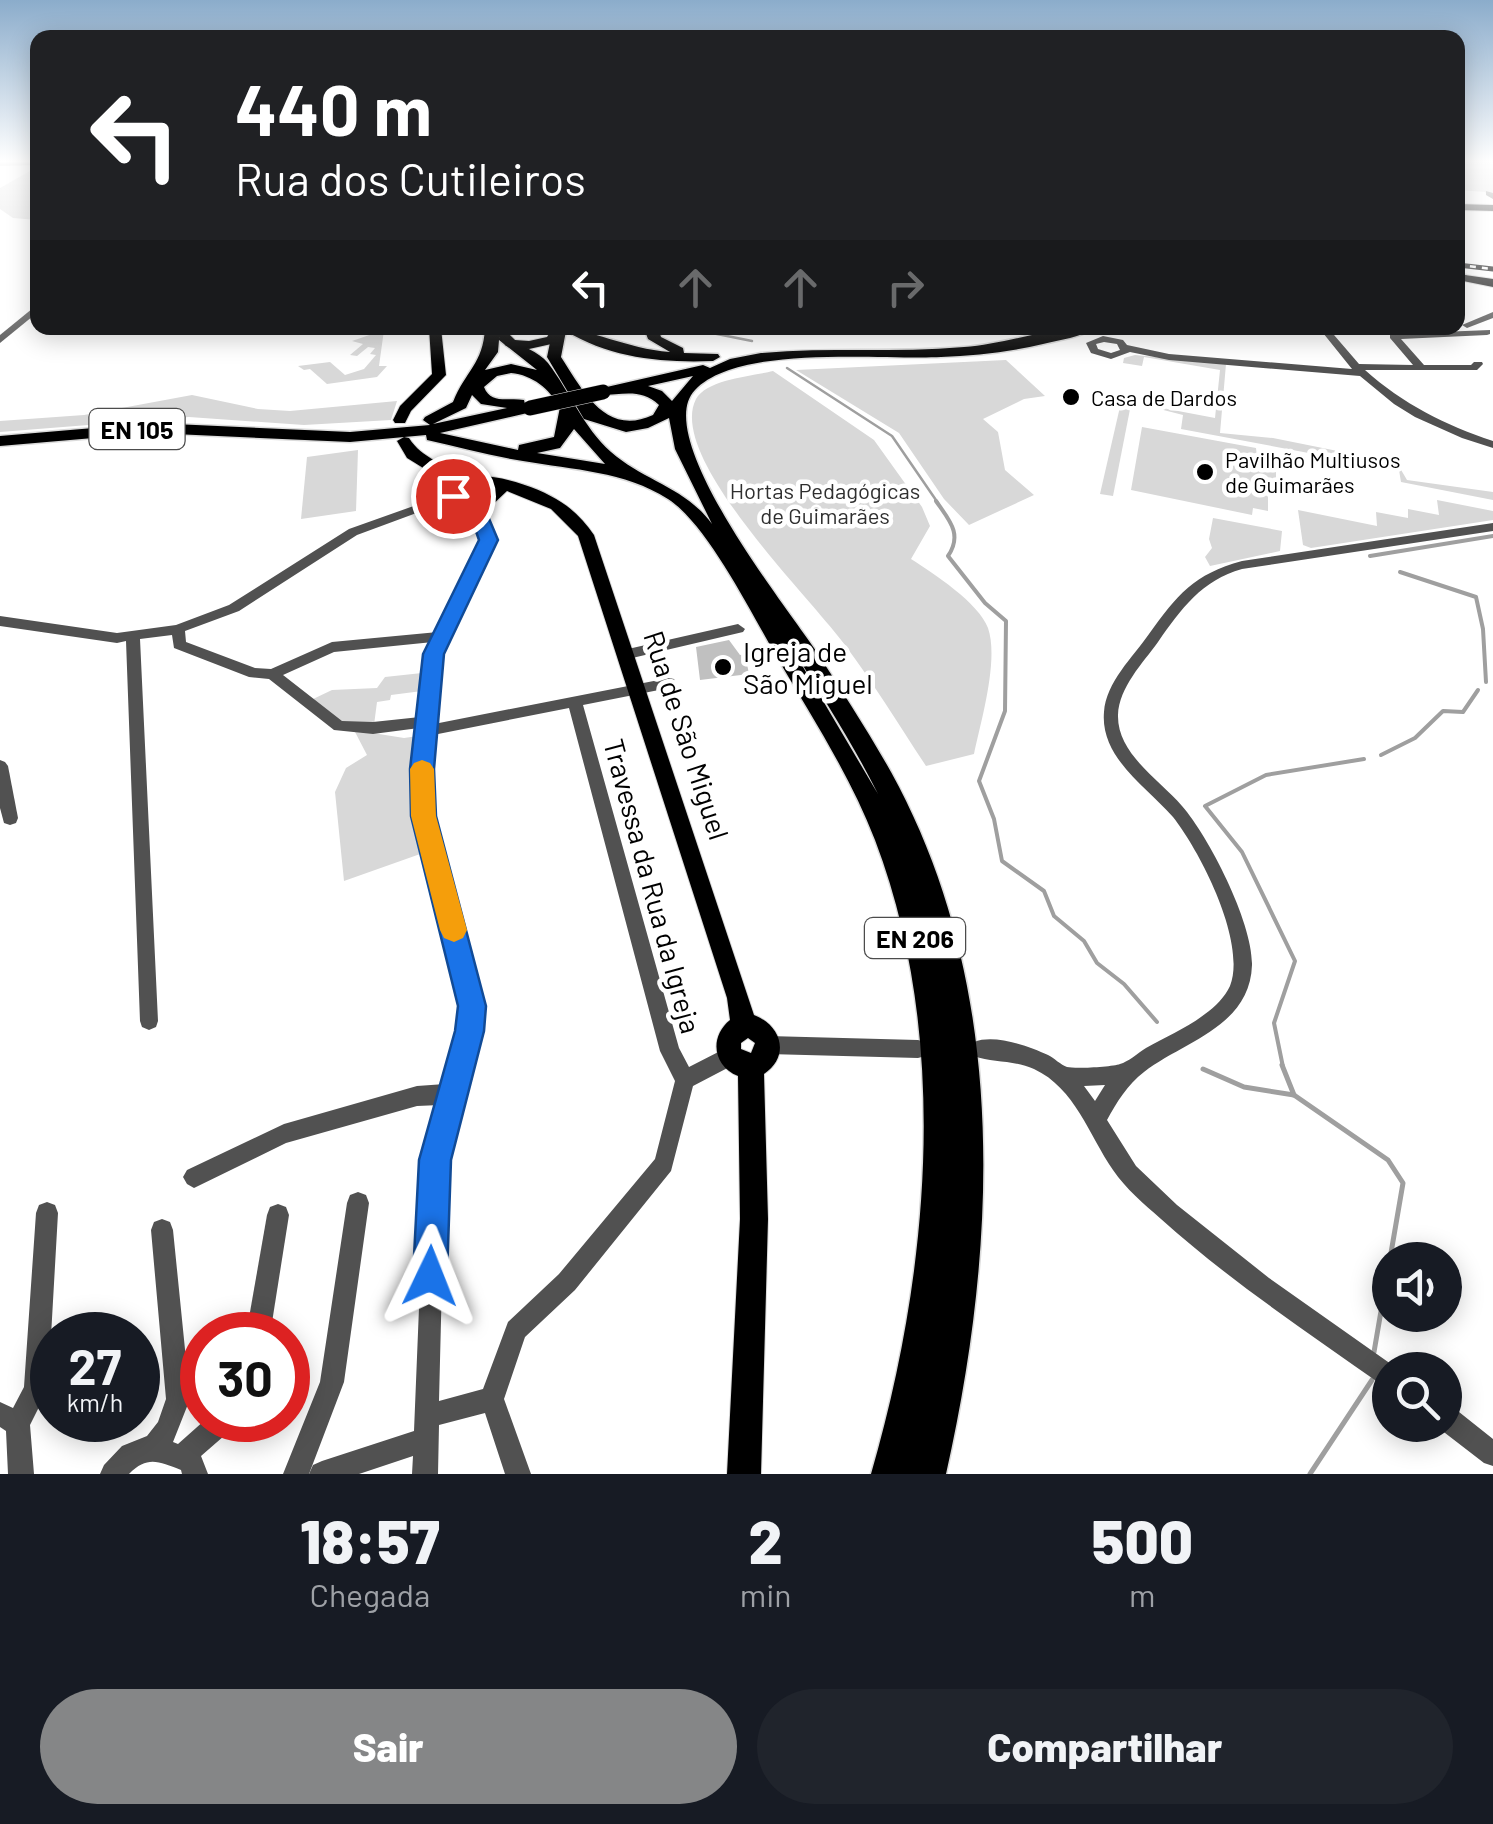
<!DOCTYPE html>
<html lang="pt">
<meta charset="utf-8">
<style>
:root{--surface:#171b24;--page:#20242c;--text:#f1f3f6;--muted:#9ea1a6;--accent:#858687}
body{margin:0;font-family:Barlow,sans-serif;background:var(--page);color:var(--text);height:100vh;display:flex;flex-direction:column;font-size:38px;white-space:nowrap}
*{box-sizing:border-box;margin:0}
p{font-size:32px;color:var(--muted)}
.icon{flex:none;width:55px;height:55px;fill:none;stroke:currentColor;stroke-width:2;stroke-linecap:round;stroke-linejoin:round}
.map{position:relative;height:1474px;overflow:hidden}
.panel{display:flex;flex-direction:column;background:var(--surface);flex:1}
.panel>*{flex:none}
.guide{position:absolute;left:30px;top:30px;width:1435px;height:305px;border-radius:20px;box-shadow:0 5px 25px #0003;background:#202124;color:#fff;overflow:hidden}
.buttons{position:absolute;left:1372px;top:1242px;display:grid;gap:20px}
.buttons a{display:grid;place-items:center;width:90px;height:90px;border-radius:50%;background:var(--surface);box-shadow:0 5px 25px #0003;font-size:50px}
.speed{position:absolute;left:30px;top:1312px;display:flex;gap:20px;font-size:50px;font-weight:700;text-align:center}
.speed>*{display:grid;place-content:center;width:130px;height:130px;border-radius:50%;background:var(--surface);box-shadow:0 5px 25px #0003;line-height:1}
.speed small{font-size:25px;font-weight:400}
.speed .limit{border:15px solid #d22;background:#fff;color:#111}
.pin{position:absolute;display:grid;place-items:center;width:85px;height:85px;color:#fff;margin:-42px;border:5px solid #fff;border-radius:50%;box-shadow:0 2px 10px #0007}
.me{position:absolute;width:110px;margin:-55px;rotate:2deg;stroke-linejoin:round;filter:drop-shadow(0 0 8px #0008)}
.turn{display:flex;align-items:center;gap:35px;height:210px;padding:0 40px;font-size:45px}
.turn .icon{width:130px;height:130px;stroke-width:2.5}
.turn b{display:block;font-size:70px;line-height:85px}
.lanes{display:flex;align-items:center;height:95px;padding:0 40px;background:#0003;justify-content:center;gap:50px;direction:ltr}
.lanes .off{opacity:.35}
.eta{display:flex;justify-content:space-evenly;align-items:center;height:170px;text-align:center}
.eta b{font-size:60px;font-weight:800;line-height:70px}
.action{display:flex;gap:20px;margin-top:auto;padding:20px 40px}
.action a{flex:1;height:115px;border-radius:60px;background:var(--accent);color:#fff;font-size:40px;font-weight:800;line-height:115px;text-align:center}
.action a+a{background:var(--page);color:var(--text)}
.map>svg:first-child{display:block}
.green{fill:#d8d8d8}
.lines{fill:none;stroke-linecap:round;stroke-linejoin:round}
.stream-far2{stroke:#9f9f9f;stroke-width:2.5}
.stream-far1{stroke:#9f9f9f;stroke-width:4}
.stream{stroke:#9f9f9f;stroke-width:5}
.building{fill:#c0c0c0}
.major-casing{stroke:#dbdbdb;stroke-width:2}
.highway-casing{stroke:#dbdbdb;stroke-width:3}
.minor{fill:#515151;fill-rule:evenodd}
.major{fill:#000;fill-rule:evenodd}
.highway{fill:#000;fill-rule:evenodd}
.rail-casing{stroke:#000;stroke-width:5}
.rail{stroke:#fff;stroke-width:2.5;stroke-dasharray:6;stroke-linecap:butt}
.highway-bridge-casing{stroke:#dbdbdb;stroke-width:16;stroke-linecap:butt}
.highway-bridge{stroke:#000;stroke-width:15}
.route{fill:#1a73e8;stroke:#114b97;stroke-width:2.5}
.slow{fill:#f59e0b}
.poi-dot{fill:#000;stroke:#fff;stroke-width:4}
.labels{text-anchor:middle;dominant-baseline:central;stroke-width:9;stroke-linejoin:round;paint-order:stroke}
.far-poi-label{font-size:22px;fill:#000;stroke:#fff;text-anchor:start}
.far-park-label{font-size:22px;fill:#2f2f2f;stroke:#fff}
.shield{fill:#fff;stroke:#4c4c4c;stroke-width:2.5}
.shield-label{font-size:25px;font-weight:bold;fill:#000}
.poi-label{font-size:28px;fill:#000;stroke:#fff;text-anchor:start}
.street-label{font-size:28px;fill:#000;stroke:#fff}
</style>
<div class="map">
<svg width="1493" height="1474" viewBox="0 0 1493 1474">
<rect width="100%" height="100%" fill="#fff"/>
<g class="green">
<polygon points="1458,161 1493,161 1493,199 1485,192 1458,190"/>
<polygon points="37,167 37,220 13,218 0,209 0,188"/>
<polygon points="384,330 379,366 387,366 377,377 327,384 310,369 304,370 298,366 330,362 345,375 364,369 376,355 370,354 375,348 368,347 357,356 350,355 363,344 352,341"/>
<polygon points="1135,355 1226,364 1220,433 1273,438 1397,463 1407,480 1493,492 1493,500 1401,482 1399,470 1181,429 1183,415 1136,403 1215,418 1220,370 1144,357 1142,366 1123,363 1124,358"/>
<polygon points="1006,360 1045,396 1024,399 983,419 998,432 1005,470 1034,495 969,525 944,499 899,433 796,370"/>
<path d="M 773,371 L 874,440 L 922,507 L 930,526 L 911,559 C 933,573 979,603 988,628 C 999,660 981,721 974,754 L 926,766 C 899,725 874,684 845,645 C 811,598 666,457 696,399 C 707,379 753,376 773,371 Z"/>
<polygon points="192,395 258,409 290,411 397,401 391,420 304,425 189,417 0,432 0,421 84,415"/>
<polygon points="1122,398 1132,399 1113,496 1100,494"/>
<polygon points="1142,427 1256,448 1257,457 1276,461 1276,488 1254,484 1255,488 1268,490 1268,511 1253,508 1252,515 1131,490"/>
<polygon points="358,450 356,511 301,519 307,457"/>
<polygon points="1437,500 1493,511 1493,520 1311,548 1303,545 1298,510 1377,526 1376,512 1408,518 1408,509 1439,515"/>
<polygon points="1213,518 1282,531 1280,551 1210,566 1205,557 1212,548 1209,539"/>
<polygon points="422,673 422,691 391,695 390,700 377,702 374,725 342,724 311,700 332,690 377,688 385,677"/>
<polygon points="354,730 404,738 418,736 414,810 423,853 344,881 335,792 346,768 367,755"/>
</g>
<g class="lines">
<g class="stream-far2">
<polyline points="669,332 697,330 752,341"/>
<polyline points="787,368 892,436 938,503"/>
</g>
<g class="stream-far1">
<path d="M 936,501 C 949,520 963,534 948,556 L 985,603 L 1006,621 L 1005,711 L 979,781 L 994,819 L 1002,861 L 1044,891 L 1054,916 L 1084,941 L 1097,963 L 1124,984 L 1157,1022"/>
<polyline points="1370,556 1493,536"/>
<polyline points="1400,572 1476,597 1483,629 1486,682"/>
<polyline points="1381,755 1415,738 1443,711 1463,712 1478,690"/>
<polyline points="1283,1067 1274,1023 1295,961 1242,852 1205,806 1266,775 1364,759"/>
</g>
<g class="stream">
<polyline points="1282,1065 1294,1095"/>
<polyline points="1203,1069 1244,1087 1294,1095 1388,1160 1403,1183 1374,1352"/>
<polyline points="1310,1474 1372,1380"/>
</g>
</g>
<polygon class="building" points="729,640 740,655 745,654 749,674 700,680 696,647"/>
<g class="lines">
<g class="major-casing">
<g id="major">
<polygon points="1458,204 1493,205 1493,211 1458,210"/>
<polygon points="1458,274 1493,279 1493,287 1458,280"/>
<polygon points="429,328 441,328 446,375 411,411 405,423 395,423 393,420 400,406 432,374"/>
<polygon points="491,328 503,328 515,340 529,341 547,337 553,328 565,328 556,343 529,349 506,346"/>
<path d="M 404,437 L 409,438 C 422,459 446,462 457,481 C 481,467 538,486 561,502 C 574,510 585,522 594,535 L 754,1015 C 781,1025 791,1056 764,1074 L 768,1219 L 761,1474 L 727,1474 L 740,1219 L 738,1076 C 713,1066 709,1037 730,1020 L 727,998 L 578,536 L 551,509 L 507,491 L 489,508 L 452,506 L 441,479 L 407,458 L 397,441 ZM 475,484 L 489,485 L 492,491 L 480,500 L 464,499 L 461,492 ZM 748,1038 L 755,1043 L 751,1053 L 741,1049 L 741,1043 Z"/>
</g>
</g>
<g class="highway-casing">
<g id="highway">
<polygon points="1458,274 1466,275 1468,278 1458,282"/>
<path d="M 485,328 L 499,328 L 499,338 L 510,336 C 521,347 538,351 548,363 C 570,392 583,427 611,452 C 644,481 685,487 712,524 L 675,449 L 669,418 L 648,428 L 626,432 L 584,419 L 547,357 L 553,328 C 592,328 626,349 670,352 L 648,339 L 644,328 L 658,328 L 661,337 L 683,348 L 684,353 L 718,354 L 720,357 L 713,361 C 662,363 610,358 566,331 L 561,357 C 583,391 606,437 653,415 L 659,405 C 640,387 620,396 598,395 L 598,389 L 703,365 L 710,368 L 730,359 L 761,353 C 828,347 896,353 964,347 C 1006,344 1057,325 1095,328 C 1081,337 1060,340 1043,344 C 1010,352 975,356 941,357 C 880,360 738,344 695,390 C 650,436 788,609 816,651 C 842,691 868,731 891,772 C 1009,986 998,1243 946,1474 L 871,1474 C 929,1275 951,1039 875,840 C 850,775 810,714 775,654 C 751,612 706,523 668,499 C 624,471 574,470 523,461 C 491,456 459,447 427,440 L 426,435 L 350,442 L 152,433 L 0,446 L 0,436 L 152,423 L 350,432 L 430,425 L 423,420 L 425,417 L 453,402 C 466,370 483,364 485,328 ZM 499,340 L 537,370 L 511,364 L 485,370 L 498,352 ZM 511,373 C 533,375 549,389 560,407 L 554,437 L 519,445 L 518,450 L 440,433 L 536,411 L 536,405 L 525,404 L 524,400 C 508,397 491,405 484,387 L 497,376 ZM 693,376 L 672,401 L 662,391 L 648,386 ZM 472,395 L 481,404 L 507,408 L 433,424 L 466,408 ZM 574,429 L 605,464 L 537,453 L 560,448 ZM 793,650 C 823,697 853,744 878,794 Z"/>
</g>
</g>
<g class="minor">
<polygon points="38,161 38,165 0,166 0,162"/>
<polygon points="1486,191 1493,193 1493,199 1486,195"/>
<polygon points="38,304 38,312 0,343 0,335"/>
<polygon points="1493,312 1493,318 1467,328 1462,325"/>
<path d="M 1319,328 L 1328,328 L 1359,364 L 1413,365 L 1390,338 L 1390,334 L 1490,330 L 1490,334 L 1487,335 L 1401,339 L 1424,365 L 1471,365 L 1474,362 L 1482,362 L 1483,364 L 1477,370 L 1365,370 C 1403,404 1445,425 1493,441 L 1493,448 L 1462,438 L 1415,417 L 1394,404 L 1360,376 L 1169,360 L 1130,352 L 1111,359 L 1091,353 L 1086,343 L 1103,336 L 1123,340 L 1127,345 L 1169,354 L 1352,369 ZM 1104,342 L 1117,344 L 1120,350 L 1111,353 L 1098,349 L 1096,344 Z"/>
<path d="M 453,492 L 457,494 L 457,498 L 357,535 L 239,611 L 185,631 L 186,642 L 255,668 L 271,669 L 332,642 L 438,632 L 482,540 L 470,506 L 476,502 L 480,503 L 494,540 L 441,654 L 434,724 L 669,678 L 674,679 L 676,683 L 674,687 L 669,688 L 583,705 L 679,1048 L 689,1067 L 730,1046 L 737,1049 L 740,1056 L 737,1063 L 693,1086 L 671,1171 L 575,1290 L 525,1337 L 504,1399 L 531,1474 L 505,1474 L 485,1413 L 439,1425 L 438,1474 L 412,1474 L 413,1456 L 359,1474 L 309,1474 L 313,1465 L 322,1461 L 414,1431 L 425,1160 L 440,1105 L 417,1106 L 286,1143 L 194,1188 L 187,1184 L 183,1177 L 187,1170 L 284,1124 L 417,1086 L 445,1084 L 459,1031 L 463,1006 L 415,816 L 414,769 L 419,728 L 373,734 L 334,730 L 269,679 L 249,677 L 174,648 L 172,635 L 140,639 L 158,1021 L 156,1027 L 149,1030 L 142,1027 L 140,1021 L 126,641 L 117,643 L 0,626 L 0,616 L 117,633 L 176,625 L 229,605 L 349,529 ZM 433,642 L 427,654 L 420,717 L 373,722 L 342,721 L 283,675 L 334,652 ZM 569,708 L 660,1051 L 675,1081 L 655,1159 L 559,1274 L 508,1322 L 483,1389 L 439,1401 L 445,1160 L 479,1031 L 481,1006 L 431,816 L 430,769 L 433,735 Z"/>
<path d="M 1493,523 L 1493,531 L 1242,569 C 1202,580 1181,609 1158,642 C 1143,663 1119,687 1118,715 C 1117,754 1159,779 1182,806 C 1209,837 1253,923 1252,965 C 1250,1027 1184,1041 1144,1072 C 1127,1085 1117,1102 1107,1120 L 1136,1166 L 1177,1205 L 1269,1278 L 1398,1369 L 1390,1370 L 1390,1389 L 1382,1385 C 1307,1332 1230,1281 1161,1219 C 1144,1204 1126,1189 1113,1170 C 1089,1135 1075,1088 1034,1069 C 1015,1060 993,1063 974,1056 L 971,1049 L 974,1042 C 995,1034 1028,1046 1048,1055 C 1054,1058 1061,1065 1067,1067 C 1075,1069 1112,1067 1120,1064 C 1128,1062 1138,1053 1146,1048 C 1165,1037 1187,1028 1205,1014 C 1215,1007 1225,997 1230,986 C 1247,942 1200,851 1173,817 C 1147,787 1100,758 1104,712 C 1106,682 1133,657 1149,634 C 1177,595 1194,574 1242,561 ZM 1105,1085 L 1095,1101 L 1084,1086 Z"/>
<polygon points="738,624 745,629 743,632 628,659 621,654 628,649"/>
<polygon points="0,760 5,762 8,766 18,818 16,823 10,825 4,823 0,808"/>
<polygon points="768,1036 918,1040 925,1042 928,1049 925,1056 918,1058 768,1054 761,1052 758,1045 761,1038"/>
<polygon points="358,1192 366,1195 369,1203 344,1382 309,1474 283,1474 320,1382 347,1203 350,1195"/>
<polygon points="47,1202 55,1205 58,1213 48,1389 30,1425 34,1474 8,1474 6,1431 0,1427 0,1402 13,1408 24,1387 36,1213 39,1205"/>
<polygon points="278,1204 286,1207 289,1215 270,1335 246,1335 267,1215 270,1207"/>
<path d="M 162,1219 L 170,1222 L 173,1230 L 190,1399 L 173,1442 L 178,1444 L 205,1420 L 235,1420 L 232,1429 L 201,1456 L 208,1474 L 182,1474 L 181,1470 C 159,1462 148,1455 129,1474 L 100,1474 L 104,1465 L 122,1446 L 147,1436 L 158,1422 L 166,1399 L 151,1230 L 154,1222 Z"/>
<polygon points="1445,1405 1454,1408 1493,1439 1493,1466 1484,1463 1436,1426 1445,1425"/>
</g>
<use href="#major" class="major"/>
<use href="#highway" class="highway"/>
<g class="rail-casing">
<polyline id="rail" points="1458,265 1493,269"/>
</g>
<use href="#rail" class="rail"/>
<g class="highway-bridge-casing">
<polyline id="highway-bridge" points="530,408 603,392"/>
</g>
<use href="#highway-bridge" class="highway-bridge"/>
</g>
<linearGradient id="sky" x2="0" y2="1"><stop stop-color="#8baccb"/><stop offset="0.44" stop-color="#fff"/><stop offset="1" stop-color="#fff" stop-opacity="0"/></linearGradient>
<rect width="1493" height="367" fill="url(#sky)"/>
<polygon class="route" points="453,491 467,500 482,502 498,540 444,654 434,769 436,816 486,1006 484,1031 451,1160 447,1276 442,1288 430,1293 418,1288 413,1276 419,1160 455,1031 458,1006 411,816 410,769 423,654 479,540 469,511 456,509 444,496"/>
<polygon class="slow" points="422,760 430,763 434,769 436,816 467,930 463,938 454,942 444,938 440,930 411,816 410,769 414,763"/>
<g class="poi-dot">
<circle cx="1071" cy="397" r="10"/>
<circle cx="1205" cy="472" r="10"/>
<circle cx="723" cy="667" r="10"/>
</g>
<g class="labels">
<g class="far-poi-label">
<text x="1091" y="397">Casa de Dardos</text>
<text x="1225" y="459">Pavilhão Multiusos<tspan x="1225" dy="25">de Guimarães</tspan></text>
</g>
<g class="far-park-label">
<text x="825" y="490">Hortas Pedagógicas<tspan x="825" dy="25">de Guimarães</tspan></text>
</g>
<g class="shield">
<rect x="89.5" y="409" width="95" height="40" rx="8"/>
<rect x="865" y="918" width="100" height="40" rx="8"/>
</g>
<g class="shield-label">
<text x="137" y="429">EN 105</text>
<text x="915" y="938">EN 206</text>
</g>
<g class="poi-label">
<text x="743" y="651">Igreja de<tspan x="743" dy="32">São Miguel</tspan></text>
</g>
<g class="street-label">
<text transform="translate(687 735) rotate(72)">Rua de São Miguel</text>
<text transform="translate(653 886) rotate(75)">Travessa da Rua da Igreja</text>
</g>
</g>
</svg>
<div class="buttons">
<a><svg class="icon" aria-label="sound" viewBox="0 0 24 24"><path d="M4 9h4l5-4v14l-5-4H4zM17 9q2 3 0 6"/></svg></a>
<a><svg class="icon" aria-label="search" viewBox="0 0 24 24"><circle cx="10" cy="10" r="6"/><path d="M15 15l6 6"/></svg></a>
</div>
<div class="speed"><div>27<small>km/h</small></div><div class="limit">30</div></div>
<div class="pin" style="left:453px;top:496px;background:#d93025"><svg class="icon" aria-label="arrive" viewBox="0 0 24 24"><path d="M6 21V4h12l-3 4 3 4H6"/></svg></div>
<svg class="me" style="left:430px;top:1276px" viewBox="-20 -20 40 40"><path d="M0-17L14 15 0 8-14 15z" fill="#1a73e8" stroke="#fff" stroke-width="4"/></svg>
<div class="guide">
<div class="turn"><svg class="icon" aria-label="left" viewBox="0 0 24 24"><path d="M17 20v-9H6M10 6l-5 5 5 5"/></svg><div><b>440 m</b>Rua dos Cutileiros</div></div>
<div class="lanes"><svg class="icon" aria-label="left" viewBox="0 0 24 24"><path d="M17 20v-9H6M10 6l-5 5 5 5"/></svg><svg class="icon off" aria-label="ahead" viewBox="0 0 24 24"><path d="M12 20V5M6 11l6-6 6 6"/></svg><svg class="icon off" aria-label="ahead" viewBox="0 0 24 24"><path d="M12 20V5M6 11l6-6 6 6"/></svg><svg class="icon off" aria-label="right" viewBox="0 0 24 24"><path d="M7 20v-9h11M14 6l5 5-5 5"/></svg></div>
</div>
</div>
<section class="panel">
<div class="eta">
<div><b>18:57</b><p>Chegada</p></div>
<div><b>2</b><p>min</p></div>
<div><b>500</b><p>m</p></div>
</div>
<div class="action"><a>Sair</a><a>Compartilhar</a></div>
</section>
